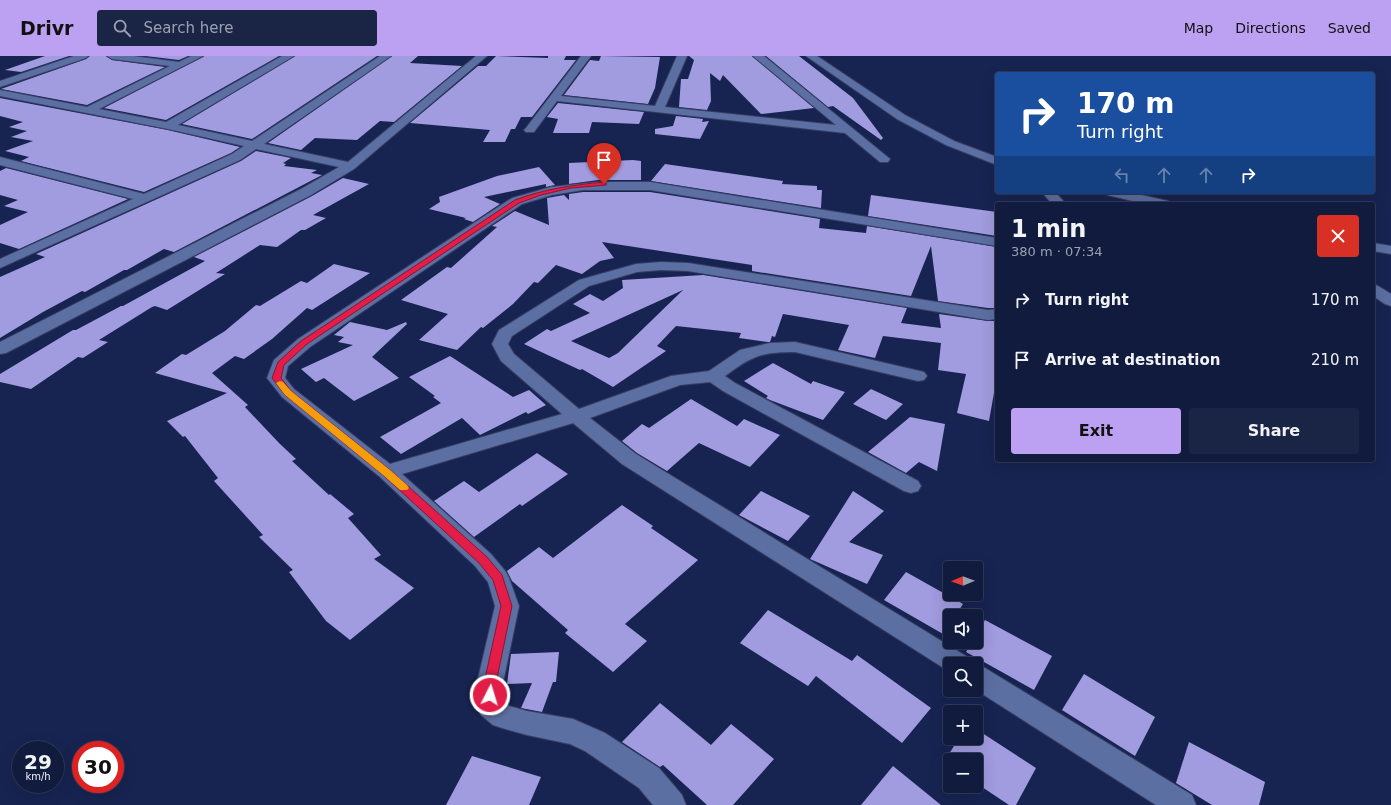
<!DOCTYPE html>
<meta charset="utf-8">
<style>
:root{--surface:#111b3d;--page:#1a2444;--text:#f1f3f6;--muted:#9ca1b0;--line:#303957;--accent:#bca0f2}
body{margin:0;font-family:"DejaVu Sans",sans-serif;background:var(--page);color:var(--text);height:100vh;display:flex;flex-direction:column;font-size:15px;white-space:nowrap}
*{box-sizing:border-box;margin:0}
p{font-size:13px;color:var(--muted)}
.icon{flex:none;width:22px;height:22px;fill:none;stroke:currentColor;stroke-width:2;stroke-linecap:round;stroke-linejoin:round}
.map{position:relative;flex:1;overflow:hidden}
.sheet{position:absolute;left:995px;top:146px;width:380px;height:260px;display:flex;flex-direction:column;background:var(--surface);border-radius:4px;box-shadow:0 4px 16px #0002,0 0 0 1px var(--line)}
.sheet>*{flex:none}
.guide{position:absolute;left:995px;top:16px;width:380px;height:122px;border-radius:4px;box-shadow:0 4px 16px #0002,0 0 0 1px var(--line);background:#1a4fa0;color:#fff;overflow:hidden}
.needle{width:26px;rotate:269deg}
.tools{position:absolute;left:943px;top:505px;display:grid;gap:8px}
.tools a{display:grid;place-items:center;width:40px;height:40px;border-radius:4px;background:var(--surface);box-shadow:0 4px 16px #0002,0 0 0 1px var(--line);font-size:20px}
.speed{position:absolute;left:12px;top:685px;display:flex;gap:8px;font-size:20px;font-weight:700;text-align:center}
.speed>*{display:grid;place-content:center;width:52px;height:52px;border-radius:50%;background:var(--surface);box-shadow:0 4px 16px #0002,0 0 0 1px var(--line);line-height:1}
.speed small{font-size:10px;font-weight:400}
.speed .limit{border:6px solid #d22;background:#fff;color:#111}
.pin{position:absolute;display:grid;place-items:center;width:34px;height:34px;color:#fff;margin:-41px -17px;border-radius:50% 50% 50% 0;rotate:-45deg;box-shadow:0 0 4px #0007}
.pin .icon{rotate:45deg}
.me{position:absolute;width:44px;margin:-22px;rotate:5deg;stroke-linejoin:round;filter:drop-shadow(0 0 3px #0008)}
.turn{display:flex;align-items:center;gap:14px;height:84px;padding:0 16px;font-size:18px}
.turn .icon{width:52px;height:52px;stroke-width:2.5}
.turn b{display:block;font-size:28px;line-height:34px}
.lanes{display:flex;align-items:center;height:38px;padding:0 16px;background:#0003;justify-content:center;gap:20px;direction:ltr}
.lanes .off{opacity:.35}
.round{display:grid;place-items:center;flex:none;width:42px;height:42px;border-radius:4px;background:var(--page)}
.head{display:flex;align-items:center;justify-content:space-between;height:68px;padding:0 16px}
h1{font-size:24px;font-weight:800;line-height:30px}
.primary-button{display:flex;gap:8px;margin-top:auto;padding:8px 16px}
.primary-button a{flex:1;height:46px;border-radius:4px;background:var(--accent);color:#111;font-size:16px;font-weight:800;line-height:46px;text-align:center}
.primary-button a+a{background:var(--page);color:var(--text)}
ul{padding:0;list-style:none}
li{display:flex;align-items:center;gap:12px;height:60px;padding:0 16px}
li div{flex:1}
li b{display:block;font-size:15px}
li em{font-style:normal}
header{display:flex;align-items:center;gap:24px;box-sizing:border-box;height:56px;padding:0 20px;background:var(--accent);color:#111}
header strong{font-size:19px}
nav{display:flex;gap:22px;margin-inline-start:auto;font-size:14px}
.search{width:280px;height:36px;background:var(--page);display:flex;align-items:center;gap:10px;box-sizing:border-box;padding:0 14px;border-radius:4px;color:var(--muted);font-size:15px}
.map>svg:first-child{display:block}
.building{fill:#a19bdf;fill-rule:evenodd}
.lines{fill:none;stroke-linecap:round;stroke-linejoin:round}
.street-casing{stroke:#383e65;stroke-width:2}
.street{fill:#5c6fa2;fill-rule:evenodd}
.route{fill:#e11d48;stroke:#92132f}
.slow{fill:#f59e0b}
</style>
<header>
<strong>Drivr</strong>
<div class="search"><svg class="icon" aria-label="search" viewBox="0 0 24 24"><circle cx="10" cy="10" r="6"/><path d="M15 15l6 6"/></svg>Search here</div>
<nav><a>Map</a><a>Directions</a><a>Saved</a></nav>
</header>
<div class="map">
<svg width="1391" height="749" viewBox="0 0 1391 749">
<rect width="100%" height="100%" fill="#172451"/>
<g class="building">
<polygon points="45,0 69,0 21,16 5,14"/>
<polygon points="90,0 106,0 112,4 165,11 87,49 1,33 86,3"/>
<polygon points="145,0 188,0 179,4"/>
<polygon points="204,0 279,0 166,64 104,52"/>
<polygon points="295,0 377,0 252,83 182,68"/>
<polygon points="392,0 418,0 410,7 462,10 394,66 380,65 357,84 315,82 301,94 268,87"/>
<polygon points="496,0 548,2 548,0 566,0 564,4 576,4 532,61 521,61 515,73 511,73 505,86 483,86 490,74 410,67 478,10 486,10"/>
<polygon points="601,0 660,1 655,32 648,48 564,39 590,4 599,5"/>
<polygon points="689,0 752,0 814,52 761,58 723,19 720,25 710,17 711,45 707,54 679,51 681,23 688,23 694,4"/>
<polygon points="766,0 799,0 853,42 883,82 881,84 833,50 828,51"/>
<polygon points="0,42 168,74 240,91 231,97 144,136 21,105 29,101 5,95 33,85 11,81 27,75 9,71 23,66 0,60"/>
<polygon points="558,47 644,56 639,68 592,66 589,77 553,77 558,63 547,61"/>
<polygon points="676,60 703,63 702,66 709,65 700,83 655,78 655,73 673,70"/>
<polygon points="256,95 291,102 283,107 286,108 284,110 317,114 311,117 322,119 174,196 164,193 127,214 124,214 85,236 82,235 43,256 0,282 0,221 45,201 36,198 241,105"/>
<polygon points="633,104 641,105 641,124 598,124 569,128 569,107"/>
<polygon points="665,108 783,125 782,128 817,130 817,134 822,134 821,152 651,125"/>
<polygon points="539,111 555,129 546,131 546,128 484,141 500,148 473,166 464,163 466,162 429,153 440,146 439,141 497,120"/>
<polygon points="6,112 128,143 19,193 0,187 0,169 28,156 4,150 18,144 0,139 0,115"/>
<polygon points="343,122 369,128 313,159 326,162 305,174 301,174 277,191 260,189 216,217 225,218 167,254 155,250 152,251 99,284 108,286 83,302 78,301 31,333 0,326 0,318 73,274 76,274 121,250 123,250 205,205 194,201 312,140"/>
<polygon points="583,136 650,136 820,163 819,172 866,177 867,170 997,191 997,252 988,252 938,245 931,190 911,240 752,215 752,209 602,186 614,202 600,205 582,218 556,209 538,227 534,226 513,248 483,272 481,271 457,294 419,284 448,258 401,244 447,211 451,212 497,171 492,170 515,155 549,169 547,142 564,139 569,144 569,138"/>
<polygon points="871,139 997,156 997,180 868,160"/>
<polygon points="334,208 370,217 312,254 307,252 272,283 244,303 235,300 212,317 248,349 245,351 279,387 296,403 292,405 329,439 330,438 354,458 348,462 381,499 374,503 414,532 350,584 326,565 289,516 293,514 259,481 263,479 214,425 218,422 185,380 183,381 167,365 227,337 155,317 182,298 186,299 225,275 256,249 260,250 301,225 307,227"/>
<path d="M 703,219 L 907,252 L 901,267 L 941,272 L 939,258 L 988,265 L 997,265 L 997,320 L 989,365 L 957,357 L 966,318 L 938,314 L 941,287 L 883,280 L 875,302 L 838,294 L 849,269 L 783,258 L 775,281 L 772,280 L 770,286 L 768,286 L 739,282 L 741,277 L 676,270 L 657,290 L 666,295 L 613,331 L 582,313 L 580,314 L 524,288 L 547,273 L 551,275 L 590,257 L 573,248 L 590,238 L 603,245 L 623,232 L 622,224 ZM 683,234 L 618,297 L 609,302 L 571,285 Z"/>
<polygon points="350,266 387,274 406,266 407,268 372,301 399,322 354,345 324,322 316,326 301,313 353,289 338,286 344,281 334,279"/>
<polygon points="450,300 513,341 529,334 546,349 528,358 526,356 480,379 462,362 401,398 380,381 441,347 433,341 435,340 409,321"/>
<polygon points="773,307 811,328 813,325 845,336 823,364 770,344 766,342 768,340 744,325"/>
<polygon points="871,333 903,348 886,364 853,348"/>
<polygon points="691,343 737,370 744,363 780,379 750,411 699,387 667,415 637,397 622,385 642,368 649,372"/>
<polygon points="910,361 945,368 937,415 919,406 906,417 868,396"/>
<polygon points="537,397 568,418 522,450 520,448 474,481 434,445 464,425 479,436"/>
<polygon points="761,435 810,460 788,485 739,459"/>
<polygon points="853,435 884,455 849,486 883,499 867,528 810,503"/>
<polygon points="622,449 653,470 651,472 698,504 625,568 647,585 613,616 565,577 568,574 512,525 507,515 539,491 553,502"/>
<polygon points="906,516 963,548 955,560 950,560 950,567 943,578 884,544"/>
<polygon points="768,554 852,605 857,599 931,652 902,687 816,620 808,630 740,587"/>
<polygon points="985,564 1052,600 1034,634 966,596 972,586 976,586 976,579"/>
<polygon points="559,596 556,626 553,626 542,656 521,652 532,627 507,628 511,598"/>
<polygon points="1084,618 1155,661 1135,700 1062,654"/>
<polygon points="660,647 711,689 731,668 774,703 733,749 707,749 663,709 660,711 622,686"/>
<polygon points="976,673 1036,712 1016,749 1009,749 976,727 976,704 950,704 950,710 944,706 959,682 976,682"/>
<polygon points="1189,686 1265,726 1259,749 1212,749 1176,727"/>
<polygon points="472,700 541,721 529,749 446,749"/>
<polygon points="893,710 941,749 861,749"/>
</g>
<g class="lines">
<g class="street-casing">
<g id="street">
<polygon points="74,0 88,0 86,2 0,31 0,25"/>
<polygon points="107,0 133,0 179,6 191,0 203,0 99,53 166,66 282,0 294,0 178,69 252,85 380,0 391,0 264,88 348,106 476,0 487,0 354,113 311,139 6,297 0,298 0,286 301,133 339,111 256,93 240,104 0,212 0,203 133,143 0,109 0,101 144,138 232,98 244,90 168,73 0,40 0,34 87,51 170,10 112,3"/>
<polygon points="581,0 591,0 561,40 655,50 677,0 687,0 665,51 836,69 753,0 764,0 890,103 888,106 880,106 845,77 557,45 534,76 526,76 524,74 526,72"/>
<polygon points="806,0 817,0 905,59 954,85 997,101 997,109 946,89 897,63"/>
<path d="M 598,126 L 650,126 L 997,182 L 997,190 L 650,134 L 583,134 L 552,139 L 522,148 L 310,291 L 288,310 L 285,322 L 294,333 L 390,408 L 562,358 L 501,305 L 492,288 L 499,274 L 579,224 L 636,208 L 661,206 L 688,207 L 988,254 L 997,253 L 997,263 L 988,264 L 688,215 L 661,214 L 637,216 L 589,230 L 512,280 L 508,288 L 514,298 L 579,353 L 671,320 L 709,315 L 740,294 L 770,287 L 795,286 L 924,316 L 927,320 L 924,324 L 918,325 L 795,296 C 761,296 752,300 725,320 L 735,327 L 918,425 L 921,430 L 918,435 L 911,437 L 904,435 L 723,335 L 710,326 L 680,329 L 590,362 L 636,398 L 966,600 L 970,608 L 950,608 L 950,616 L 622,408 L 573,367 L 402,418 L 491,498 L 506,516 L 509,522 L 519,550 L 503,627 L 503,645 L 509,650 L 527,655 L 573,663 L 605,677 L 659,712 L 682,739 L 686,749 L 653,749 L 639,732 L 585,695 L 570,688 L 527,679 L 502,672 L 493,669 L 481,659 L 477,651 L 477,627 L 495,550 L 488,526 L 475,510 L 380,421 L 282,341 L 267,322 L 274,304 L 298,283 L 512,142 L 551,131 Z"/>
<polygon points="1042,136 1055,136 1066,148 1052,148"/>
<polygon points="1106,136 1128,136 1168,145 1170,148 1146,148 1107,139"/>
<polygon points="1373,187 1391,190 1391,198 1373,195"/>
<polygon points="1373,228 1378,230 1391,238 1391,250 1385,248 1373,240"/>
<polygon points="976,609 985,612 1192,739 1196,749 1156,749 976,634"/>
</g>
</g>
<use href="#street" class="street"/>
</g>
<path class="route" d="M 604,126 L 606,127 L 606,129 L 571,132 L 541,139 L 519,147 L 307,288 L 284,309 L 281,322 L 291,335 L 390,414 L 487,501 L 502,519 L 512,550 L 496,627 L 497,639 L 495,643 L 490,644 L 486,643 L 484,639 L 484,627 L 501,550 L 493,524 L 479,507 L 383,419 L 285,339 L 272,322 L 278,306 L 301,285 L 515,144 C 544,133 573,129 604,126 Z"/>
<polygon class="slow" points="280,325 283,326 291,335 390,414 407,429 409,432 407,434 400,434 383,419 285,339 276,327"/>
</svg>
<div class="tools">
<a><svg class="needle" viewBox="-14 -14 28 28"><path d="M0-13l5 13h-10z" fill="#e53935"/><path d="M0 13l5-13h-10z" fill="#9ca1b0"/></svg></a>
<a><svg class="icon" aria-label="sound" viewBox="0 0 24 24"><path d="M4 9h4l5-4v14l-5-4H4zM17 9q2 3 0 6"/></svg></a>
<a><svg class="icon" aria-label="search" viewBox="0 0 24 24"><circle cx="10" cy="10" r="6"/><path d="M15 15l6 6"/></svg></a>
<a>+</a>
<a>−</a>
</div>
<div class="speed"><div>29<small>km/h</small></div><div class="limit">30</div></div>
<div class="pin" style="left:604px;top:128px;background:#d93025"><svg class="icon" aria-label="arrive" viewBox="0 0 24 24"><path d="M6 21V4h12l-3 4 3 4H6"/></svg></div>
<svg class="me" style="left:490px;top:639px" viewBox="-20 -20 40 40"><circle r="17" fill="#e11d48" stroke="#fff" stroke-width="3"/><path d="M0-11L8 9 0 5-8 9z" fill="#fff"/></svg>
<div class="guide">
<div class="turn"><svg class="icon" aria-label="right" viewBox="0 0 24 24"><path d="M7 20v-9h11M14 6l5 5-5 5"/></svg><div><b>170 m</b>Turn right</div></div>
<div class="lanes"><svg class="icon off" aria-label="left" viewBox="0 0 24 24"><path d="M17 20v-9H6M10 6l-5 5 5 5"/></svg><svg class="icon off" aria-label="ahead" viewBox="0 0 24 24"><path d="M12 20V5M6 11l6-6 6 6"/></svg><svg class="icon off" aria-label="ahead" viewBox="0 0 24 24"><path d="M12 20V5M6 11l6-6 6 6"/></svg><svg class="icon" aria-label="right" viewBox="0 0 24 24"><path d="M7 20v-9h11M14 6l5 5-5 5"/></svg></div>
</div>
<section class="sheet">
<div class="head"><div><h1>1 min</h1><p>380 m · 07:34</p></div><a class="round" style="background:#d93025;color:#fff"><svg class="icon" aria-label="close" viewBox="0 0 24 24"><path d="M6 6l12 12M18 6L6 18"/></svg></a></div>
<ul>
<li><svg class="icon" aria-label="right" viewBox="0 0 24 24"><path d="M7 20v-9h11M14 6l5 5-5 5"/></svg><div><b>Turn right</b></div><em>170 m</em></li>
<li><svg class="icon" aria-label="arrive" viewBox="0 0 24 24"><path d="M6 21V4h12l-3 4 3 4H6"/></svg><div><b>Arrive at destination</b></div><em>210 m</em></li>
</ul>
<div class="primary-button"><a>Exit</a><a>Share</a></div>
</section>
</div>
